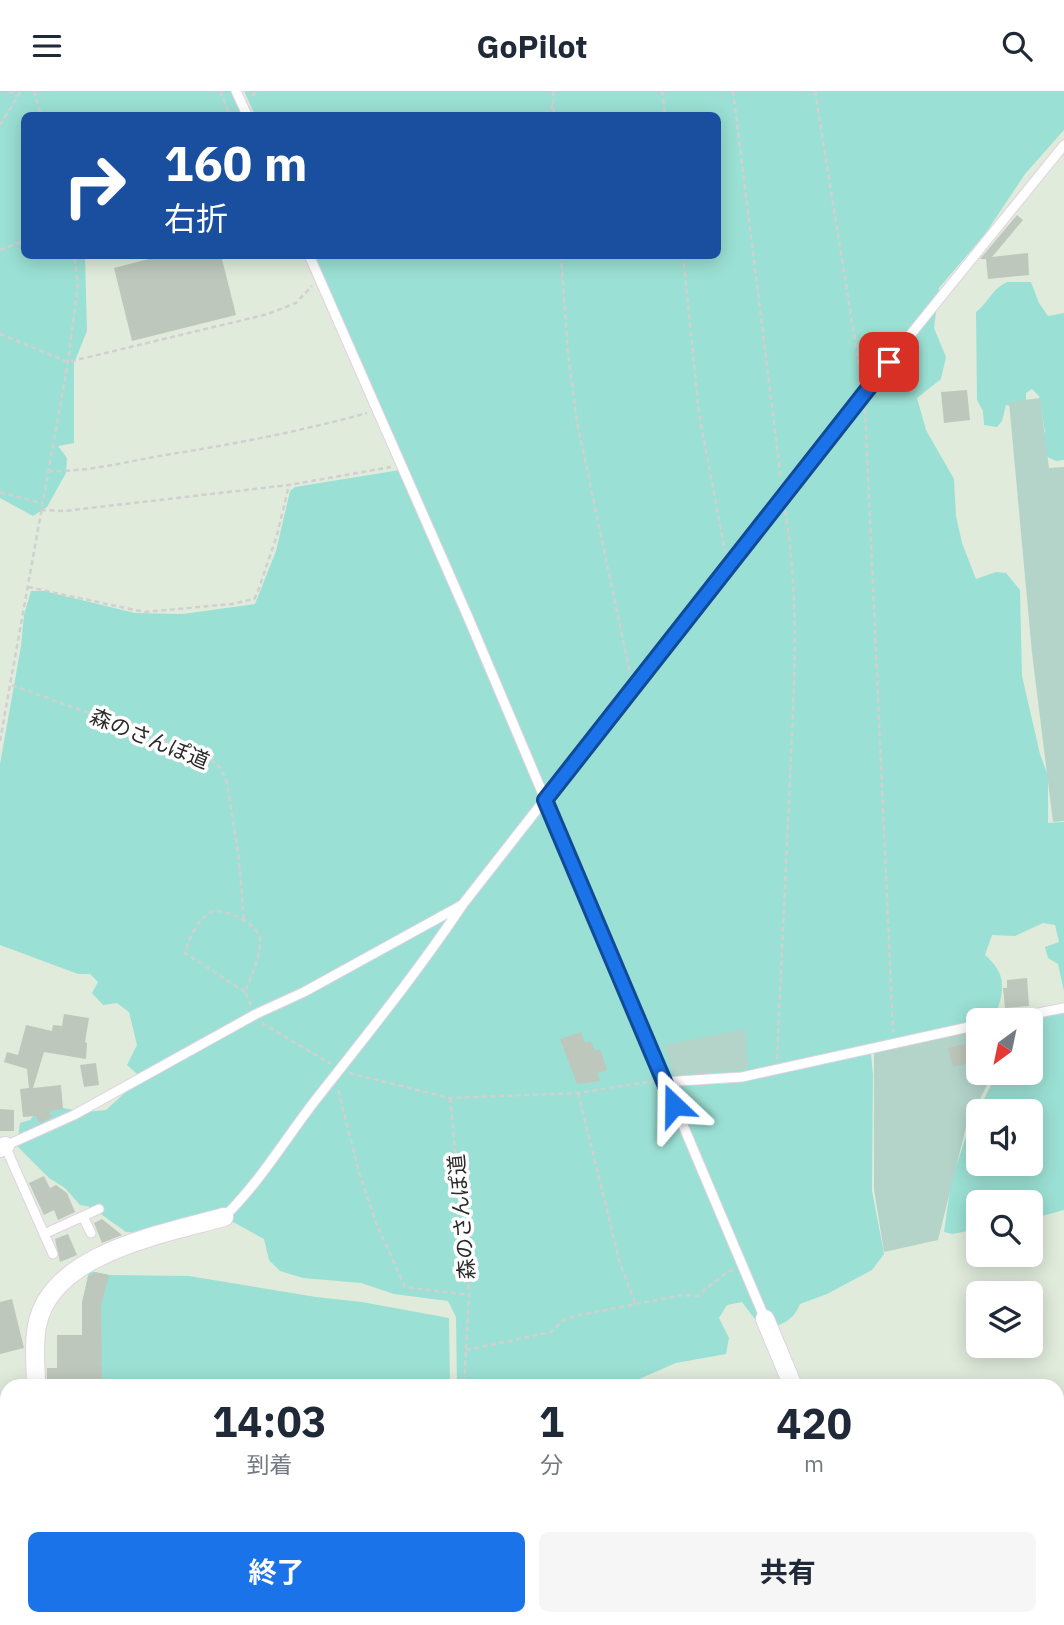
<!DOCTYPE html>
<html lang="ja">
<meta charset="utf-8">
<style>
:root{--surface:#fff;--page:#f6f6f7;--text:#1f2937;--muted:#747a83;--accent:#1a73e8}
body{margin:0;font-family:"IBM Plex Sans","Noto Sans JP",sans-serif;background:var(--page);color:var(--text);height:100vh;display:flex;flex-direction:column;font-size:26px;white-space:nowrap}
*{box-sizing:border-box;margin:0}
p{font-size:23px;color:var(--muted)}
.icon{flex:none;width:38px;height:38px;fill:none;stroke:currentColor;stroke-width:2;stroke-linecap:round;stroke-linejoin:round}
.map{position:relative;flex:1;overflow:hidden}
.details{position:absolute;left:0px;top:1288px;width:1064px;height:247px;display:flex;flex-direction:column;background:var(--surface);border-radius:21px 21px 0 0;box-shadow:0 4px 18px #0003}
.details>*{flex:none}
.hud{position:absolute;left:21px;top:21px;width:700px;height:147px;border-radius:10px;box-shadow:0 4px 18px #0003;background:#1a4fa0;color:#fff;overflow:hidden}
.needle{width:46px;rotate:213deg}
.controls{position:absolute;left:966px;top:917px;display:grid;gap:14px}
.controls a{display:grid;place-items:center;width:77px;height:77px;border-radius:10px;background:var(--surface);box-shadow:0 4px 18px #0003;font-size:35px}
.pin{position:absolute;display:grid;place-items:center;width:60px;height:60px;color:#fff;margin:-30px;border-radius:14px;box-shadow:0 4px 10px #0006}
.me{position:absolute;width:77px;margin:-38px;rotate:337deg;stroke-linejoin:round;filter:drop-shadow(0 0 5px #0008)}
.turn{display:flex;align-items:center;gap:24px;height:147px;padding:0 28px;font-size:32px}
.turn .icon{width:91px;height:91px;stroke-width:2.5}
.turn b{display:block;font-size:49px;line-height:60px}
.eta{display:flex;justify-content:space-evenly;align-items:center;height:119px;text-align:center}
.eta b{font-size:42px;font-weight:700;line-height:49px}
.cta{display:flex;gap:14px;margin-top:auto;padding:14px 28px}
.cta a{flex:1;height:80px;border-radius:10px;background:var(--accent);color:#fff;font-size:28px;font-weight:700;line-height:80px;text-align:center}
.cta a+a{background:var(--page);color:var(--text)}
header{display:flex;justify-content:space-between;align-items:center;height:91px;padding:0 28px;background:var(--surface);font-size:32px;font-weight:700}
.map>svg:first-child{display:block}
.green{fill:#9be0d4;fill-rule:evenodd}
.cemetery{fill:#b4d4ca}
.water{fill:#a773e9}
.building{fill:#bdc7bc}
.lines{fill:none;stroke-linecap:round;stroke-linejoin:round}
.lane-casing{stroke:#e2d1e2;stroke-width:11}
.street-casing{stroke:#e2d1e2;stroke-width:20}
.path{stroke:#d0d0d0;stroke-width:2.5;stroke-dasharray:5 3.5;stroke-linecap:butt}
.lane{stroke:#fff;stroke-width:9}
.street{stroke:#fff;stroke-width:18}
.route-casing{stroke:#114b97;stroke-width:18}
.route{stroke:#1a73e8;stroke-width:12}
.labels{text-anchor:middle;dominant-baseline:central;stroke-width:7;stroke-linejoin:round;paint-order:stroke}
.street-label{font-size:21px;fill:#2a2a2a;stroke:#fff}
</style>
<header><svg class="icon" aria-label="menu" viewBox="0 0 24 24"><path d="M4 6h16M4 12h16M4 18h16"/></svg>GoPilot<svg class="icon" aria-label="search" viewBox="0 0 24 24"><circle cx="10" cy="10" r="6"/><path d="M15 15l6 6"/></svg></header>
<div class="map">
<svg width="1064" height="1534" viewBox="0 0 1064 1534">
<rect width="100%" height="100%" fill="#e0ebdc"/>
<g class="green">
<polygon points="0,0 233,0 243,24 24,24 24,164 89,165 85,166 87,240 74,272 74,352 58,355 67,367 66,382 47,416 33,425 0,407"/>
<path d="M 244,0 L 1064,0 L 1064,39 L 1025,83 L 985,143 L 939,197 L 934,237 L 946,266 L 941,288 L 917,307 L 926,339 L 954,388 L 956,425 L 962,452 L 976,488 L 996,481 L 1006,482 L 1020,499 L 1022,585 L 1040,663 L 1048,685 L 1048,732 L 1064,731 L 1064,900 L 1058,873 L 1048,867 L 1045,856 L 1059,851 L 1055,834 L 1043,832 L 1015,845 L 992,844 L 985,864 C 1007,883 1005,899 995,925 L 870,953 L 873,984 L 872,1100 L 884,1163 L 872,1179 L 827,1203 L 800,1213 C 793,1231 780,1234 763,1239 L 742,1211 L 727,1214 L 719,1227 L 729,1247 L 726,1263 L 676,1272 L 623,1295 L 457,1295 L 456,1226 L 448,1210 L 394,1203 L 361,1192 L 303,1187 L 280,1180 L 269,1169 L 264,1148 L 233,1131 L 190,1128 L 144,1142 L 126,1141 L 91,1116 L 80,1114 L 65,1097 L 49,1087 L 17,1055 L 20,1032 L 30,1029 L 34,1024 L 57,1016 L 86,1021 L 106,1019 L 130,997 L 144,989 L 127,974 L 137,954 L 129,921 L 117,912 L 103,914 L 92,902 L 98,891 L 90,883 L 78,883 L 0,854 L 0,673 L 21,555 L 24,524 L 31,500 L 44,500 L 135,522 L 183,523 L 255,513 L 276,460 L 290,400 L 295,396 L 406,378 L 315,165 L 718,164 L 718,24 L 255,24 Z"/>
<path d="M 1007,191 L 1031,191 L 1039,212 L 1048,225 L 1064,222 L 1064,369 L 1056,370 L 1041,363 L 1039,349 L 1045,341 L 1039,305 L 1032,298 L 1026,302 L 1026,311 L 1019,317 L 1006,314 L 1002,330 L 997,336 L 984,334 L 983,320 L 977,309 L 976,221 C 990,210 991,199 1007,191 Z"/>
<path d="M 1064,920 L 1064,1119 L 1031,1128 L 1031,1111 L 978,1111 L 978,1138 L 952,1143 L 944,1141 L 951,1092 L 967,1042 L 997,982 L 1031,982 L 1031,930 ZM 978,1020 L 1031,1020 L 1031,1073 L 978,1073 Z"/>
<polygon points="89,1180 109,1184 189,1185 316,1206 362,1211 449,1227 450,1295 82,1295 82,1212"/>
<polygon points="7,1418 7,1528 97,1528 96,1534 2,1534 0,1427"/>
</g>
<g class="cemetery">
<polygon points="1040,307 1049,377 1064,376 1064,730 1053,731 1032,562 1009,311"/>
<polygon points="745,938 748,978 674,985 664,954"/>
<polygon points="978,939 978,982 993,982 966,1036 938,1149 884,1161 874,1098 874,960"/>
</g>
<polygon class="water" points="589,1528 695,1528 696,1534 588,1534"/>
<g class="building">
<polygon points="1017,124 1023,129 992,166 1028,162 1029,184 988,188 986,168 980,168"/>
<polygon points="164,164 221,164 236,224 132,250 114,177"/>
<polygon points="967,299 970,329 944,332 941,301"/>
<polygon points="1027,887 1029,915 1005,917 1003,897 1007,897 1007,889"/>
<polygon points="64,923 89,927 85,951 87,952 86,968 44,961 33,997 61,994 63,1018 49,1020 52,1026 39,1032 36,1025 23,1026 20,998 29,997 27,978 4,971 7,961 18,964 26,934 52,940 53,934 62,935"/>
<polygon points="581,941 585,952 591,950 595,960 600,958 607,979 597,982 600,990 577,993 560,948"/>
<polygon points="978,950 978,970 953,976 948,957"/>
<polygon points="96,972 99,994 84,996 80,974"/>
<polygon points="0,1018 14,1019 14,1040 0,1040"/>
<polygon points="44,1085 50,1097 56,1094 67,1102 75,1121 58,1129 54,1119 44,1124 29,1092"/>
<polygon points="102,1128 122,1144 102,1152 94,1132"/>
<polygon points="68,1143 77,1164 60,1171 55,1148"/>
<polygon points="95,1181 109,1184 101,1214 102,1295 47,1292 47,1277 57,1277 57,1244 82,1244 82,1212 88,1186"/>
<polygon points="12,1208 24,1257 0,1263 0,1211"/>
</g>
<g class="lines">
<g class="lane-casing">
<g id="lane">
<polyline points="236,0 247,24"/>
<polyline points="309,164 468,526 765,1228"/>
<polyline points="1002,929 1064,917"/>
<polyline points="664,991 742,986 978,934"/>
<polyline points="83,1126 91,1142"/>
<path d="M 224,1126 C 259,1092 284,1050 314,1011 C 365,946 417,882 463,813 L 864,301 L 1064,54"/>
<polyline points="44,1143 99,1118"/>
<polyline points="53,1163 5,1055 74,1024 256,923 304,901 462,814"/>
</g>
</g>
<g class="street-casing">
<g id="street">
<polyline points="0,1057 5,1055"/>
<polyline points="765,1228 793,1295"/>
<path d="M 36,1295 C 36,1275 33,1255 37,1235 C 50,1162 164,1143 224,1126"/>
<polyline points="0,1414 7,1405"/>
<polyline points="1057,1518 1064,1517"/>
<polyline points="239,1528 239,1534"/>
<polyline points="892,1528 895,1534"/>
<polyline points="912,1534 969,1528"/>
</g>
</g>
<g class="path">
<polyline points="8,0 17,5"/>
<polyline points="34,0 41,24"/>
<polyline points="220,0 230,24"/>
<polyline points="553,0 554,24"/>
<polyline points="662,0 665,24"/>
<polyline points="733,0 781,388"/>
<polyline points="815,0 861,287"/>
<polyline points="252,5 257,0"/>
<polyline points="544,24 553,15"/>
<polyline points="0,34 21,0"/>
<polyline points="0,159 24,150"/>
<polyline points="561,164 568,263 577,331 630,582"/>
<polyline points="683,164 699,323 725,460"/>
<polyline points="0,243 68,271 268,223 296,212 312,195"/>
<polyline points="865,318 893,941"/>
<path d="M 48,380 C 85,381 122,372 159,365 C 229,354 298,341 367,322"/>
<polyline points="0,401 41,412"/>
<polyline points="41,419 64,420 289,394 391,376"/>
<polyline points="28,496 144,521 232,513 254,508 257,503 277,444 289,394"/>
<polyline points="12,594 204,664 220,676 227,691 239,768 244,830"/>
<polyline points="0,650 68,271 78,192 74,164"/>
<path d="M 245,901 L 185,862 C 188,849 198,827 211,821 C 223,816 259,833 260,848 C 261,865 251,885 245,901 L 251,914"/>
<polyline points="262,932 331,973"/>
<path d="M 777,968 C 781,874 786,780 790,685 C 794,597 800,507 785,419"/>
<polyline points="349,982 450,1007 578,1002 653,990"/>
<polyline points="338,999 361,1088 377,1134 405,1196 469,1204"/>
<polyline points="578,1002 620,1172 635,1212"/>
<polyline points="450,1007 469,1204 464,1295"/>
<polyline points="466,1259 551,1241 565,1228 581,1224 682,1204 697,1205 727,1181 733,1179"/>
<polyline points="552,1528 552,1534"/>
</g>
<use href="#lane" class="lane"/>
<use href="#street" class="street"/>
</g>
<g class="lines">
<g class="route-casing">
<polyline id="route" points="674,1014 545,709 889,271"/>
</g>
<use href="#route" class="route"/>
</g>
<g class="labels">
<g class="street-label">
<text transform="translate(150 647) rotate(22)">森のさんぽ道</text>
<text transform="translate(461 1126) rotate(-95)">森のさんぽ道</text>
</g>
</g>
</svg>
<div class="controls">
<a><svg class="needle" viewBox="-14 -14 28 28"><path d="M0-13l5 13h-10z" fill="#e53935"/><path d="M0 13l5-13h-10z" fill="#747a83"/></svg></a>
<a><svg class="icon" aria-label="sound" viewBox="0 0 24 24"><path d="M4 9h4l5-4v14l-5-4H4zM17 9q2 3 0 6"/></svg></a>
<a><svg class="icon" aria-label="search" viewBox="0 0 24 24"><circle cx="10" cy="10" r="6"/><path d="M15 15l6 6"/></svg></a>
<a><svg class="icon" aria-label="layers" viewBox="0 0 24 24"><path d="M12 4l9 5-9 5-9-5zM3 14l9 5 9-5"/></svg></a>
</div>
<div class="pin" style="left:889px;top:271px;background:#d93025"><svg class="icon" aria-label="arrive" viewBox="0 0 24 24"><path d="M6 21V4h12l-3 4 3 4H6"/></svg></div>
<svg class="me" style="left:674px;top:1014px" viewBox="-20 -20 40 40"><path d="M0-17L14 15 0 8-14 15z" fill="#1a73e8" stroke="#fff" stroke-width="4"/></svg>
<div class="hud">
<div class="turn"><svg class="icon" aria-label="right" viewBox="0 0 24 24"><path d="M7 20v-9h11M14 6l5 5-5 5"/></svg><div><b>160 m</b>右折</div></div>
</div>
<section class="details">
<div class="eta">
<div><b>14:03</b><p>到着</p></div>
<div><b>1</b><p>分</p></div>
<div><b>420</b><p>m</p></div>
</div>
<div class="cta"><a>終了</a><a>共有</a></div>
</section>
</div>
